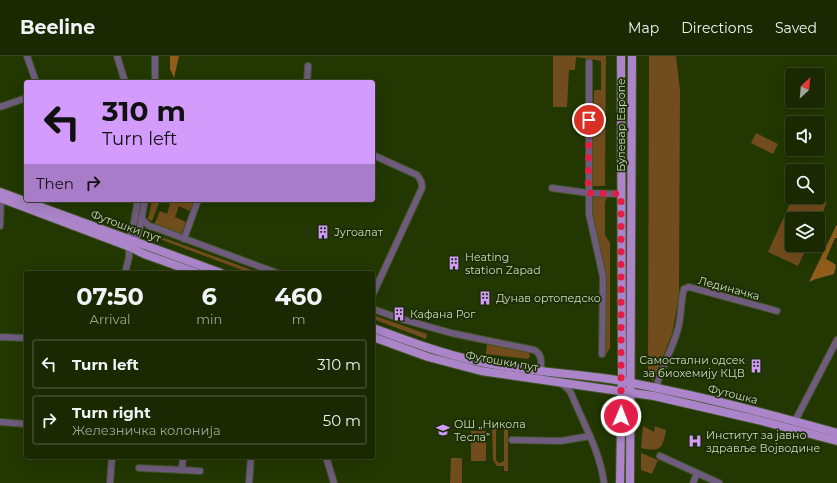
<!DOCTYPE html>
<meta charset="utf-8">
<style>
:root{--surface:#1a2901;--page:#273510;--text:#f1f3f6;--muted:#9fa699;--line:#384523}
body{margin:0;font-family:Montserrat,sans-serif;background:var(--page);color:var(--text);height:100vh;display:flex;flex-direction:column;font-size:15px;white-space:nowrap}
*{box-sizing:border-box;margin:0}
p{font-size:13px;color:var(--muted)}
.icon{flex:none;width:22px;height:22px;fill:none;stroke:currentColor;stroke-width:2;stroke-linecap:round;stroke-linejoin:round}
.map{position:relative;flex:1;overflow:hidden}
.panel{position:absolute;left:24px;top:215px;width:351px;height:188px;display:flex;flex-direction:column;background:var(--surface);border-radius:4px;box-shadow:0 4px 16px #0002,0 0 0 1px var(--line)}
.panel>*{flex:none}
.banner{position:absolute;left:24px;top:24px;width:351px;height:122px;border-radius:4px;box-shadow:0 4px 16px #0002,0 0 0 1px var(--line);background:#d39cfc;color:#111;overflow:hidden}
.needle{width:26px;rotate:26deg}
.fabs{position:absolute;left:785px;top:12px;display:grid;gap:8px}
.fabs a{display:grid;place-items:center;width:40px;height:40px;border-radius:4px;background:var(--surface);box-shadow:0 4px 16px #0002,0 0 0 1px var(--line);font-size:20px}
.pin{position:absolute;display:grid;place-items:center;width:34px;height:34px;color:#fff;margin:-17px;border:2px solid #fff;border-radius:50%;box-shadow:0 1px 4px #0007}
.me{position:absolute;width:44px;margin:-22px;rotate:1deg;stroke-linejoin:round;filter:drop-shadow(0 0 3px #0008)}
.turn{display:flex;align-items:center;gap:14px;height:84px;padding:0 12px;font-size:18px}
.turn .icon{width:52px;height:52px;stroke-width:2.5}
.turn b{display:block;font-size:28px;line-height:34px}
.then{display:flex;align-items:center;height:38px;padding:0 12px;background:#0003;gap:8px;font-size:15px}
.eta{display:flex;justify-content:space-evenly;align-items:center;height:68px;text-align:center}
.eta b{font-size:24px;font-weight:700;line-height:28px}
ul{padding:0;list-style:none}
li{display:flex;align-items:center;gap:12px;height:50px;margin:0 8px 6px;padding:0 4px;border:2px solid var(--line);border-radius:4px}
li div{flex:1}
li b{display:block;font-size:15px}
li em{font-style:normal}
header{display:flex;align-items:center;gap:24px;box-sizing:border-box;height:56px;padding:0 20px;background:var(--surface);border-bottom:1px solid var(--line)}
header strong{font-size:19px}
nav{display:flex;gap:22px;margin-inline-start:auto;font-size:14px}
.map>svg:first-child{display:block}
.green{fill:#714c1d;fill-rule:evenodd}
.forest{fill:#905e1a}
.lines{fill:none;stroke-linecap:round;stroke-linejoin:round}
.minor-casing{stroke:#405522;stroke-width:8}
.major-casing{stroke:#405522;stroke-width:10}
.minor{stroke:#6e5b7d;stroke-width:6}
.major{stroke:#ab84c9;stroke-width:8}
.route{stroke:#e11d48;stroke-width:7;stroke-dasharray:0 12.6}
.labels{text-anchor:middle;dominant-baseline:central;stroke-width:3.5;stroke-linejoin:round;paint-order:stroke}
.street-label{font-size:11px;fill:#cbddba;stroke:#1c2c07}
.poi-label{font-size:11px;fill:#cbddba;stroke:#1c2c07;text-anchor:start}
</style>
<header>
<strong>Beeline</strong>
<nav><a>Map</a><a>Directions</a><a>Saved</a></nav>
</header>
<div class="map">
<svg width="837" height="427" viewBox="0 0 837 427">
<rect width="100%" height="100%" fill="#223701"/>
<g class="green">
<polygon points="553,0 606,0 605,130 591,130 594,34 601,34 601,5 576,1 575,14 569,14 567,51 553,51"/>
<polygon points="649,0 676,0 680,34 679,241 672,278 653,325 648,318"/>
<polygon points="756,77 778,88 773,98 751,87"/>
<polygon points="591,139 608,140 605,146 605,179 610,187 610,292 605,300 605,222 591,157"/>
<polygon points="793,141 816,141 827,146 818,167 818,163 792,163 792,189 808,189 798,210 768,196"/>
<polygon points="152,144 165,144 170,146 171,144 194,144 190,155 179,150 175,161 186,166 181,179 154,169 160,155 167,158 170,148 160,144 152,165 148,163"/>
<polygon points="147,175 148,176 260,217 250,217 149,179"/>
<polygon points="373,259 427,278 426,283 373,263"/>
<polygon points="487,287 528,294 530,300 528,303 486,298"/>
<path d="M 504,366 L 508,366 L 508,415 L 504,415 L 504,410 L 497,410 L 493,404 L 492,374 L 497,368 L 504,368 ZM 500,371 L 503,372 L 504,375 L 504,405 L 499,407 L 496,404 L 496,375 Z"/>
<path d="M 643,370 L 654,376 L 655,370 L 666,374 C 663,393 660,396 641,392 Z"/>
<rect x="471" y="375" width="15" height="30"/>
<polygon points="641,397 658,404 652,418 641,414"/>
<polygon points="451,402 462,402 462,427 450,427"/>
</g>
<g class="forest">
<polygon points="170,0 179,0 174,22 170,13"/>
<polygon points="837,168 837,182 835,182 826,203 835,208 836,210 834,218 816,223 809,226"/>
</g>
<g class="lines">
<g class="minor-casing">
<g id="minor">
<polyline points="27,0 36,26"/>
<polyline points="117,0 125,26"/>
<polyline points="589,6 589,158 603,221 602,298"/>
<polyline points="155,26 155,0"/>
<polyline points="307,26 308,10"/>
<polyline points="0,51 26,42"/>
<path d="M 373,99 L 417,119 C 421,124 422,126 422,132 L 373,238"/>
<polyline points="552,132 588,137 621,138"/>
<polyline points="141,162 149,170 156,172 277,217"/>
<polyline points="0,170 1,142"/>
<polyline points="184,183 198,144"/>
<path d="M 132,188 C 141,179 142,156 145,144"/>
<polyline points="125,217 129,201 129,183 133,171 138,144"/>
<path d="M 373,253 L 398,262 L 451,277 L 534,294 C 545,299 540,313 540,323"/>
<polyline points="0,281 26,282"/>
<path d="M 561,327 L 568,333 L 571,337 C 583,367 600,395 604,427"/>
<path d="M 656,332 C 661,312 671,296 677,276 C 682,262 680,247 684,233 L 689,231 L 777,255"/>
<polyline points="795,365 837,284"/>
<polyline points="0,366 26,368"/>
<polyline points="512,384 561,385 590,380"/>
<polyline points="660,400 719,427"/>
<polyline points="326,401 334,427"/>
<polyline points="139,412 182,414 183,401"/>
<polyline points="182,414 200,415"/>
<polyline points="110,427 112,401"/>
<polyline points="249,427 251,401"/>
<polyline points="693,427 697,417"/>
</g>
</g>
<g class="major-casing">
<g id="major">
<polyline points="0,136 221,217"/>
<polyline points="0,142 130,191 144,198 197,217"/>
<path d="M 373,272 C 408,285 443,298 480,306 C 523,315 567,317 610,323 C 628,326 647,330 666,334 C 724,346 781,361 837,377"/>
<polyline points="373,281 428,301 481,315 654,340 758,364 837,385"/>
<polyline points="620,427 622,316 621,0"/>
<polyline points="630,427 632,0"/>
</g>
</g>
<use href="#minor" class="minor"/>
<use href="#major" class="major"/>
</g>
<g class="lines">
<polyline class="route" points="589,64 588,137 621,138 621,360"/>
</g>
<defs>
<g id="building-bare" transform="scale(1.08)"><path d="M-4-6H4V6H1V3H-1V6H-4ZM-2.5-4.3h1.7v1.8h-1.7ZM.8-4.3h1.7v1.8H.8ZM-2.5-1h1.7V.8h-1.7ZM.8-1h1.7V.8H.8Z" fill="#d39cfc" stroke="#1c2c07" stroke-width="2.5" paint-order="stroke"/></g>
<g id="school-bare" transform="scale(1.08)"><path d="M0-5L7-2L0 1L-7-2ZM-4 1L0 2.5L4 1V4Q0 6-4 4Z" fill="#d39cfc" stroke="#1c2c07" stroke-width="2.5" paint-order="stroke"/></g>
<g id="hospital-bare" transform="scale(1.08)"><path d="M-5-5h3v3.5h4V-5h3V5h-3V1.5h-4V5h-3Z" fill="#d39cfc" stroke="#1c2c07" stroke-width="2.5" paint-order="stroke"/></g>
</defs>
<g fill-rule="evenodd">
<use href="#building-bare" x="323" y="176"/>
<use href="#building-bare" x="454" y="207"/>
<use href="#building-bare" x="485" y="242"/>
<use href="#building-bare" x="399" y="258"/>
<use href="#building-bare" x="756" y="310"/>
<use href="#school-bare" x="443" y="374"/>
<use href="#hospital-bare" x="695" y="385"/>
</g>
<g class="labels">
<g class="street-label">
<text transform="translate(621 69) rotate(-90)">Булевар Европе</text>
<text transform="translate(126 170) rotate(20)">Футошки пут</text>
<text transform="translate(729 232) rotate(15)">Лединачка</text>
<text transform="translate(502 305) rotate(10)">Футошки пут</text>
<text transform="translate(733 338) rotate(14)">Футошка</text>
</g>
<g class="poi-label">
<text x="334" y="176">Југоалат</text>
<text x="465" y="201">Heating<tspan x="465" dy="13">station Zapad</tspan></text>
<text x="496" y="242">Дунав ортопедско</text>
<text x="410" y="258">Кафана Рог</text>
<text x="745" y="304" text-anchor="end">Самостални одсек<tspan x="745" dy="13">за биохемију КЦВ</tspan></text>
<text x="454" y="368">ОШ „Никола<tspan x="454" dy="13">Тесла”</tspan></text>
<text x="706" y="379">Институт за јавно<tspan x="706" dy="13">здравље Војводине</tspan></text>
</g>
</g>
</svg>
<div class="fabs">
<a><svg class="needle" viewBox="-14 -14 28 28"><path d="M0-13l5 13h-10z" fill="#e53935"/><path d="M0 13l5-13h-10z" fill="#9fa699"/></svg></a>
<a><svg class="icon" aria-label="sound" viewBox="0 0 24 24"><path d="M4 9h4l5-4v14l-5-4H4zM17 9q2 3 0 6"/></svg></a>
<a><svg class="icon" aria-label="search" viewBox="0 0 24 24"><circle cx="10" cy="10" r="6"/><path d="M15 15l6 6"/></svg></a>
<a><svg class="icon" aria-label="layers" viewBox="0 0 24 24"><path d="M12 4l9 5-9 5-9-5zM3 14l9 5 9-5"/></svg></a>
</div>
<div class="pin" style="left:589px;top:64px;background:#d93025"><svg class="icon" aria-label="arrive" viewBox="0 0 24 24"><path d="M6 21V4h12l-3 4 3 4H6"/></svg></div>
<svg class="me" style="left:621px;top:360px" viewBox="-20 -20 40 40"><circle r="17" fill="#e11d48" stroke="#fff" stroke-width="3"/><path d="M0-11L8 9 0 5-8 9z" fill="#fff"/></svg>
<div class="banner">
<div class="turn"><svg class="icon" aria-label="left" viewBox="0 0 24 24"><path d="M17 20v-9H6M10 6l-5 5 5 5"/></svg><div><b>310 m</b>Turn left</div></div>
<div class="then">Then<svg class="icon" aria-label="right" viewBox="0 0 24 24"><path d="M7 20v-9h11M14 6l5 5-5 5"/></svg></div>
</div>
<section class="panel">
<div class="eta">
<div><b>07:50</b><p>Arrival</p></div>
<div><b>6</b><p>min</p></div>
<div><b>460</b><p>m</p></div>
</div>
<ul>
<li><svg class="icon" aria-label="left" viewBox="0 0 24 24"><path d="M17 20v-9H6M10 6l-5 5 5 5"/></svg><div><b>Turn left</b></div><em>310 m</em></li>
<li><svg class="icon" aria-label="right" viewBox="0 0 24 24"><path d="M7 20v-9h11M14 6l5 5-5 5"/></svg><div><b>Turn right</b><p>Железничка колонија</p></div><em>50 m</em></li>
</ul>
</section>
</div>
